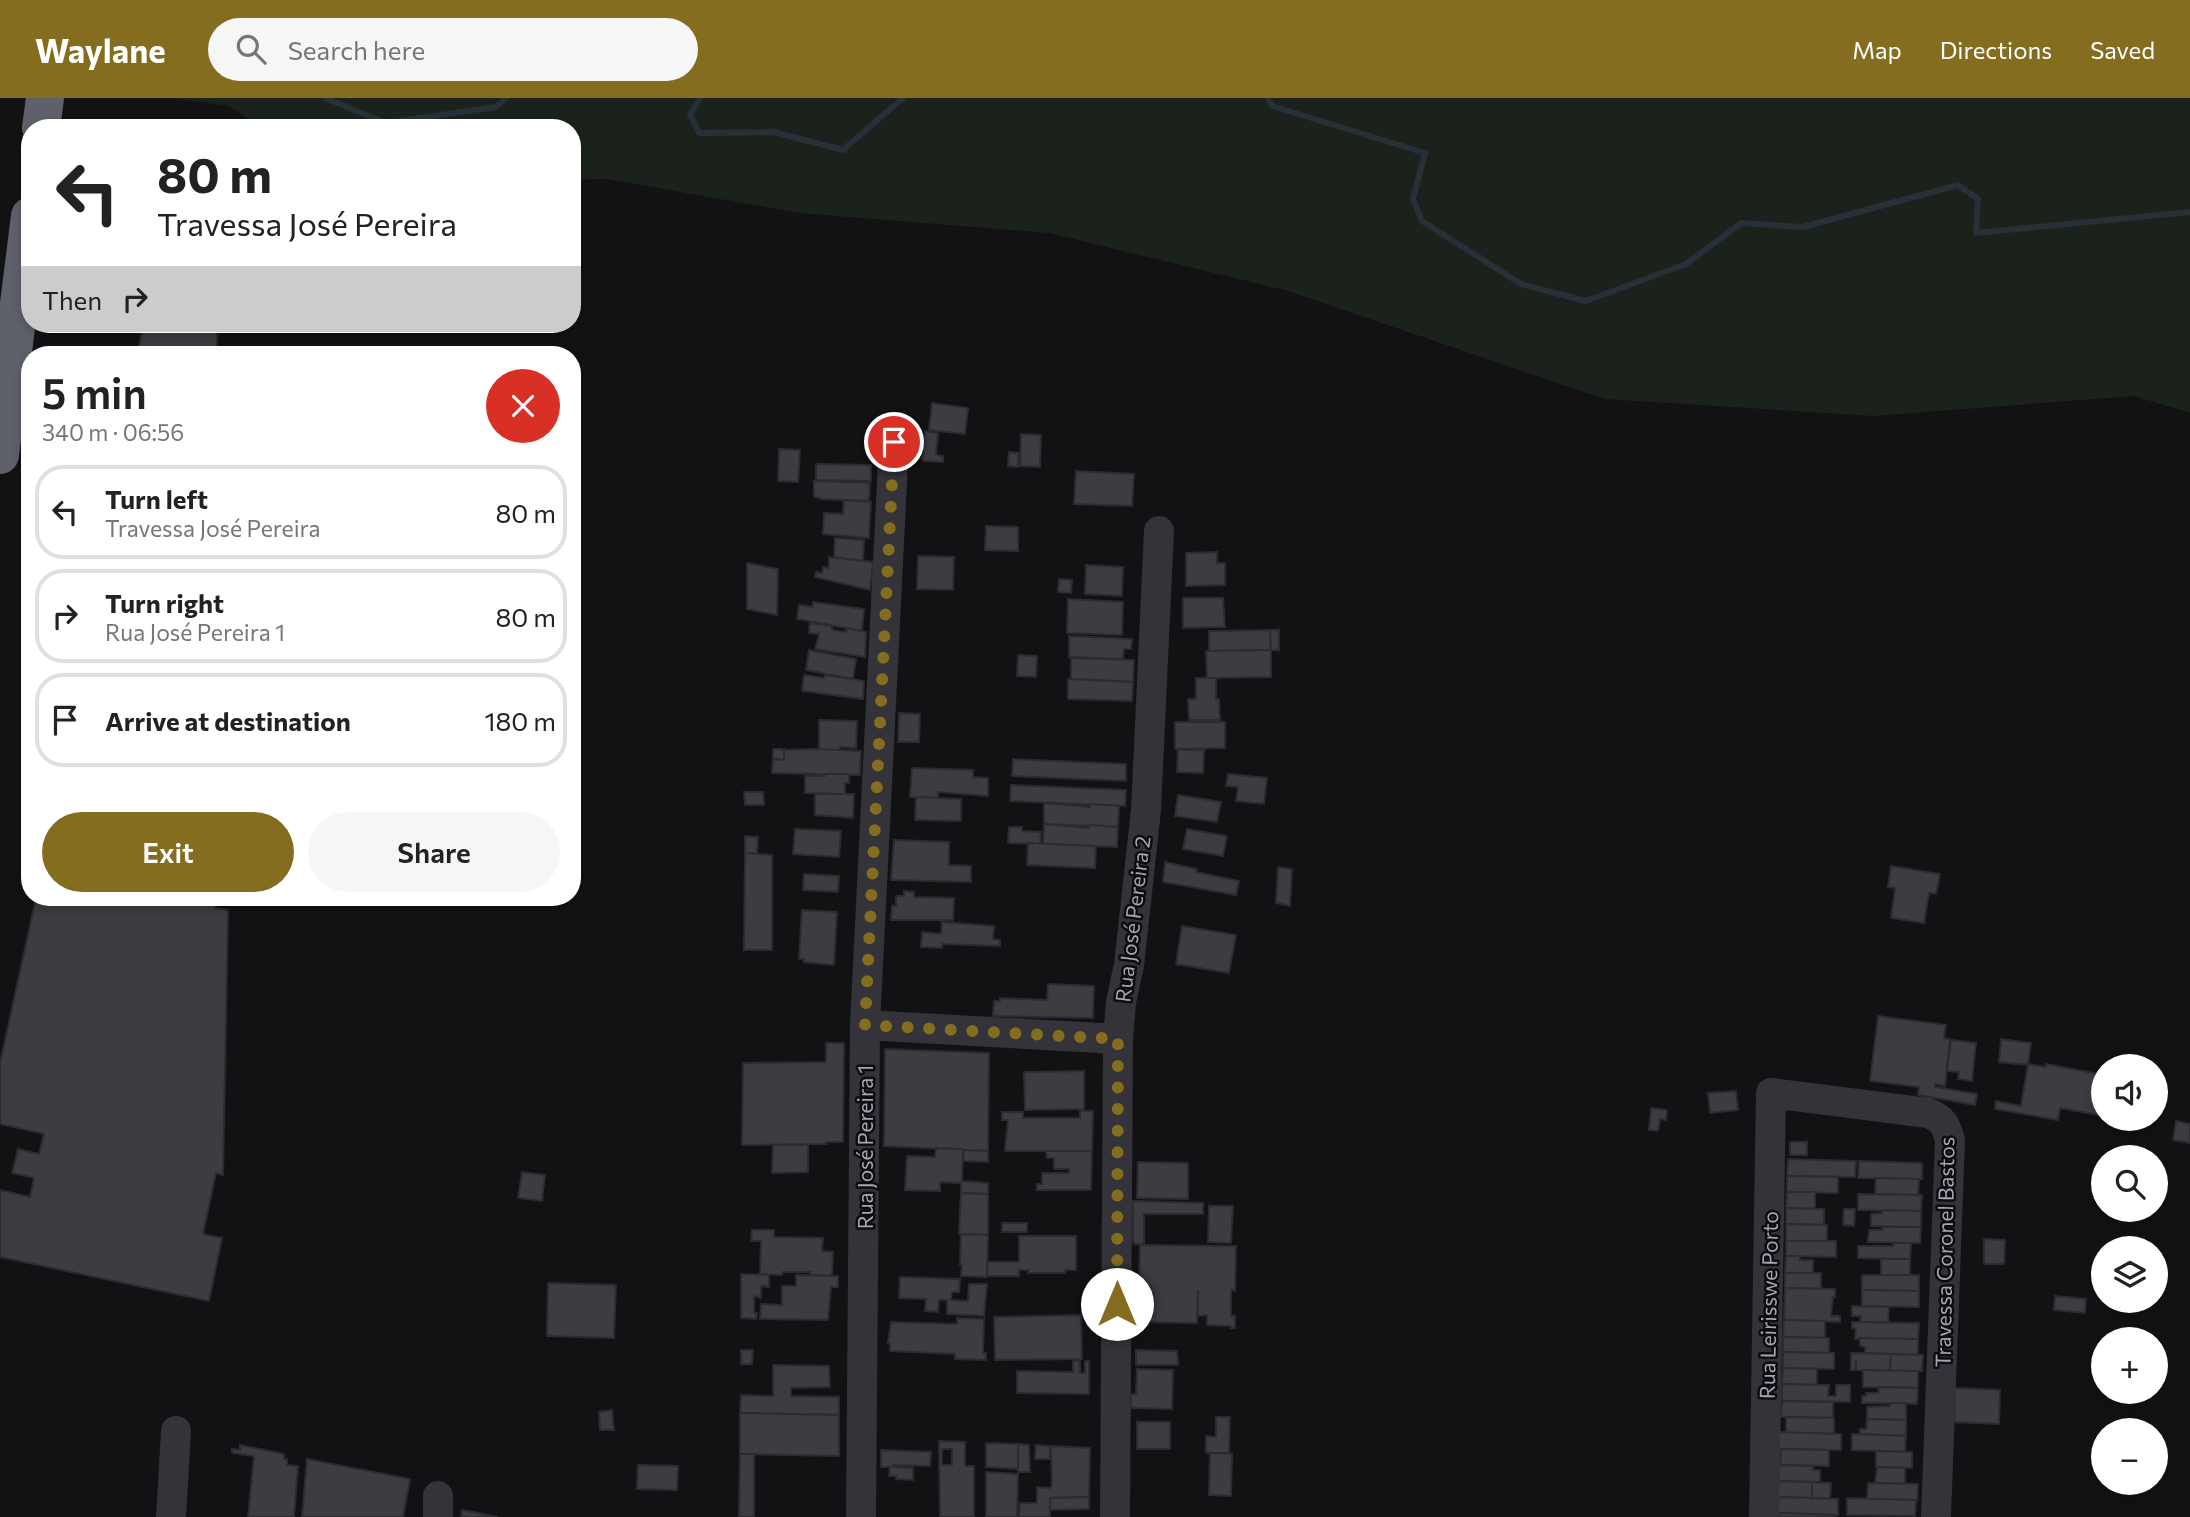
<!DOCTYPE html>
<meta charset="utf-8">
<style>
:root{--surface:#fff;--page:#f6f6f6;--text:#222;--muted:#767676;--line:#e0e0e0;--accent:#856d20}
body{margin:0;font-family:Commissioner,sans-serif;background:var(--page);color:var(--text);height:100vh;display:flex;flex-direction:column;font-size:26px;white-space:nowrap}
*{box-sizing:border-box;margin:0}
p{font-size:23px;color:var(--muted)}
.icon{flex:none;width:38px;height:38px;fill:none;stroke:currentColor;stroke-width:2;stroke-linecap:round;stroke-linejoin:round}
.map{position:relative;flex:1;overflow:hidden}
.side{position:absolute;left:21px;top:248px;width:560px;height:560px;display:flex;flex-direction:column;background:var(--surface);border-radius:28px;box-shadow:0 4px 10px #0003}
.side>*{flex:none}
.banner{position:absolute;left:21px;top:21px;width:560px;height:214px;border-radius:28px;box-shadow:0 4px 10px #0003;background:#fff;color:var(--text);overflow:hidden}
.buttons{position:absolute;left:2091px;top:956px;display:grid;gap:14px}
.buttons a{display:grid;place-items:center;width:77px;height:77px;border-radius:50%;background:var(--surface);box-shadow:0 4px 10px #0003;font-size:35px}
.pin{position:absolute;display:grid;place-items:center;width:60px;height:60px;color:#fff;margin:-30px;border:4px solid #fff;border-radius:50%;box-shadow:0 2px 7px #0007}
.me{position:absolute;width:77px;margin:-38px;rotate:0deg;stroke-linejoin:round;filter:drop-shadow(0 0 5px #0008)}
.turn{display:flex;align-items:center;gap:24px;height:147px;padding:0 21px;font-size:32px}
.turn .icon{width:91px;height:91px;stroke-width:2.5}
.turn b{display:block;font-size:49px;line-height:60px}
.then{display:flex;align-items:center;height:66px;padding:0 21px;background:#0003;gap:14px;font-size:26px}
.round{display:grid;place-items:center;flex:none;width:74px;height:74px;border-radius:37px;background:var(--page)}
.summary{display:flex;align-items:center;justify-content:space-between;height:119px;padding:0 21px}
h1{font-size:42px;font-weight:600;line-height:52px}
.cta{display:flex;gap:14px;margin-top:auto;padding:14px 21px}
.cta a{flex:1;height:80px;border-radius:42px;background:var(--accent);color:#fff;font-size:28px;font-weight:600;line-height:80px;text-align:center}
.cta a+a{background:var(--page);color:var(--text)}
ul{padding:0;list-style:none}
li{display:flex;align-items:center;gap:21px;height:94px;margin:0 14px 10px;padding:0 7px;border:4px solid var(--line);border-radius:28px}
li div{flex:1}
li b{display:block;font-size:26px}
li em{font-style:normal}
header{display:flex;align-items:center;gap:42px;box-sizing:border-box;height:98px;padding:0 35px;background:var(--accent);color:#fff}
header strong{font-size:33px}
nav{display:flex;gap:38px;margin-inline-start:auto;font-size:24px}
.search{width:490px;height:63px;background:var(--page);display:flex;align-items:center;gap:18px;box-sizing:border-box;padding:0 24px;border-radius:38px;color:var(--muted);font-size:26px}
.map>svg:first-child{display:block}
.green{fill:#1a221b}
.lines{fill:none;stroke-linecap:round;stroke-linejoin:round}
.stream{stroke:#272f38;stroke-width:6}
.building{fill:#3c3c41;stroke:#2c2c30;stroke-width:2;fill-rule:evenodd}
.minor{stroke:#333339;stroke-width:30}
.highway{stroke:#5e606a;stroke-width:38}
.route{stroke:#856d20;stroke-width:12;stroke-dasharray:0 21.6}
.labels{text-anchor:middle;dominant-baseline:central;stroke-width:5;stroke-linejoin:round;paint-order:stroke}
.street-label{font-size:21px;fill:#a2a6b5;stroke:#0d0d0f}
</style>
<header>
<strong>Waylane</strong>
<div class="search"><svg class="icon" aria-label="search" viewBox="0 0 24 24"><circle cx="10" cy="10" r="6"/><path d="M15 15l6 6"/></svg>Search here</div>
<nav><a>Map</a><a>Directions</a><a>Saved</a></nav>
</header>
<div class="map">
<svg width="2190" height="1419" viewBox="0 0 2190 1419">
<rect width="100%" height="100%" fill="#121214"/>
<polygon class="green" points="170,0 2190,0 2190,315 2134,298 1873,318 1604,301 1288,193 1049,135 799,115 606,81 572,82 572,30 263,30 229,8"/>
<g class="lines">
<g class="stream">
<polyline points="325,0 386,25 496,9 506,0"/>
<polyline points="700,0 690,17 699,35 774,34 843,52 903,0"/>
<polyline points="1268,0 1272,8 1425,55 1413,101 1422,123 1521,186 1586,203 1686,166 1741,125 1803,129 1958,87 1978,101 1976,135 2190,114"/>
</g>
</g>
<g class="building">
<polygon points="144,226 217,226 217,257 137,257"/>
<polygon points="932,305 968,310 965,336 929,332"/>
<polygon points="925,333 938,335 936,357 943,358 943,364 924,363 922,361"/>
<polygon points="1021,336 1041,337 1040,369 1020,368"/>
<polygon points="779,351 800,352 798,384 778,383"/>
<polygon points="1009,354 1019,355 1018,369 1008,368"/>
<polygon points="816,366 871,367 871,383 816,382"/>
<polygon points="1076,373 1134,376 1132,408 1074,406"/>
<polygon points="814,383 870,385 869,403 820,401 820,400 814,399"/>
<polygon points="844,402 871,404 869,440 823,436 824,415 843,416"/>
<polygon points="986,428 1018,429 1018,453 985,452"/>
<polygon points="835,440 864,442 863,463 834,460"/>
<polygon points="1217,454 1217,465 1225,465 1225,487 1186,488 1186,455"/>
<polygon points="918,458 954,459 953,492 917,491"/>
<polygon points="829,459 873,464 870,492 815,479 816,474 822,475 823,469 829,470"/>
<polygon points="747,465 778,471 777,517 747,511"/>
<polygon points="1086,467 1123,469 1122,498 1085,496"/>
<polygon points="1059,481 1072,482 1071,495 1058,494"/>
<polygon points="1183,500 1223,500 1225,529 1183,530"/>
<polygon points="1068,501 1123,504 1122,537 1067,535"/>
<polygon points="813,504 864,511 862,533 797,521 799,507 813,509"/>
<polygon points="810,525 832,528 832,532 846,534 847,530 866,534 865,559 815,551 819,536 809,535"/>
<polygon points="1270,532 1271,552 1209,553 1209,533"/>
<polygon points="1270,532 1279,532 1279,552 1271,552"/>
<polygon points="1069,538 1132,541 1131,551 1124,551 1123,561 1069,559"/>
<polygon points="809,552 856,561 853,581 806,572"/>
<polygon points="1271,552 1271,579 1207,580 1206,553"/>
<polygon points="1018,557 1037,558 1036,579 1017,578"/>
<polygon points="1071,560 1134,562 1133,584 1071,581"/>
<polygon points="804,577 824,580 825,577 864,583 863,601 802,593"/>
<polygon points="1196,580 1216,580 1216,601 1219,601 1220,622 1189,622 1188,601 1196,601"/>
<polygon points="1068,581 1133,584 1132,603 1068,601"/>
<polygon points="899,615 920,616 919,644 898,644"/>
<polygon points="819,622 857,623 856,650 840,649 840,652 819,652"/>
<polygon points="1175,624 1225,624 1225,650 1175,651"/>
<polygon points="773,651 784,651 784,662 773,661"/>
<polygon points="813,651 861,653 860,677 772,675 773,661 784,662 784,652"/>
<polygon points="1178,652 1204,652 1203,675 1177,674"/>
<polygon points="1013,661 1126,666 1126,683 1012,678"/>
<polygon points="912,670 973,672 973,679 988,680 988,698 938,694 938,700 910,699"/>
<polygon points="825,676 849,676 849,685 845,685 845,696 805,695 805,678 825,678"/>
<polygon points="1228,676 1267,680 1264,706 1236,703 1238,689 1226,688"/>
<polygon points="1011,687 1126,692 1125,708 1010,703"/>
<polygon points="744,694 763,694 764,707 745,707"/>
<polygon points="815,696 854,696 853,720 815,717"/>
<polygon points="1178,697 1221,704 1217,724 1175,718"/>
<polygon points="916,699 961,701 961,723 915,722"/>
<polygon points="1044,705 1090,709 1090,706 1119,708 1118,729 1044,726"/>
<polygon points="1044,726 1089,730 1089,727 1118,729 1117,749 1043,746"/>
<polygon points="1009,729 1022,729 1022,733 1041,734 1040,746 1008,745"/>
<polygon points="795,731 841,733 839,759 793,756"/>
<polygon points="1187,731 1227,738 1223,758 1183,751"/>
<polygon points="745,738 758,739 757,756 745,755"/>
<polygon points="894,742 949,744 949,767 971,768 971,784 891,782"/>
<polygon points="1028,745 1096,748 1095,770 1027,767"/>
<polygon points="745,755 772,757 772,852 744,852"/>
<polygon points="1165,764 1197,771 1196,774 1239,783 1236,797 1163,784"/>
<polygon points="1891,768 1940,776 1936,796 1929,795 1924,825 1891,820 1895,790 1888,789"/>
<polygon points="1278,769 1292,771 1290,808 1276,805"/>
<polygon points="804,776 839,778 838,794 803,792"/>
<polygon points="904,793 914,794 914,799 954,800 953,822 891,822 892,808 896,808 896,798 904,798"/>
<polygon points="36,800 217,800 215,810 228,812 223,1077 216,1075 203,1136 222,1140 209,1203 0,1159 0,1092 30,1099 34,1080 12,1075 18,1051 39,1056 44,1036 0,1026 0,965"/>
<polygon points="802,812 837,814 834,867 804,864 804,861 799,861"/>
<polygon points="942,824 994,828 993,841 1000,842 1000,848 942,846 942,850 921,849 922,834 941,836"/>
<polygon points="1182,828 1236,837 1229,875 1176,866"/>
<polygon points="1048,886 1094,888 1093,920 993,918 994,903 1000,903 1000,900 1047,902"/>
<polygon points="1878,918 1946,927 1944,940 1950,941 1945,988 1935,986 1935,989 1977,996 1975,1007 1918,997 1919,989 1870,983"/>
<polygon points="2001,941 2031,945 2028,966 2046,969 2046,966 2104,977 2104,1018 2060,1010 2058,1022 1995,1011 1996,1003 2021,1008 2028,967 1999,964"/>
<polygon points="1951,942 1976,945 1972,983 1958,981 1959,974 1947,973"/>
<polygon points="826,945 844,945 843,1044 826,1044 826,1046 742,1047 743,965 826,964"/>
<polygon points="885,951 989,955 988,1053 884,1048"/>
<polygon points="1084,973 1084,1011 1025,1012 1024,974"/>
<polygon points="1736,993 1738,1012 1710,1015 1708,995"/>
<polygon points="1651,1010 1667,1012 1666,1022 1660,1021 1658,1033 1649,1032"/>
<polygon points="1080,1013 1093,1013 1092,1053 1005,1053 1008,1022 1002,1022 1002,1014 1023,1014 1023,1020 1080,1020"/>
<polygon points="2176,1023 2190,1026 2190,1045 2173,1042"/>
<rect x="1790" y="1044" width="17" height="13"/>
<polygon points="773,1047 808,1047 808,1074 772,1075"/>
<polygon points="936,1050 963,1051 962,1083 988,1085 988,1096 961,1095 961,1085 940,1084 940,1093 905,1092 907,1058 935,1059"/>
<polygon points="964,1052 988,1053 988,1064 963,1063"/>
<polygon points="1046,1053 1092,1053 1091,1092 1037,1092 1037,1086 1042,1086 1042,1075 1069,1075 1069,1071 1054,1071 1054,1060 1047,1060"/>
<polygon points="1788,1061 1856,1063 1855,1079 1787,1078"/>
<polygon points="1859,1063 1922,1065 1922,1081 1858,1080"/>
<polygon points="1138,1064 1188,1065 1188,1101 1137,1100"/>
<polygon points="522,1074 545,1077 542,1103 518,1100"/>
<polygon points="1787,1078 1838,1079 1838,1095 1787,1094"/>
<polygon points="1876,1080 1919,1081 1918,1097 1875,1096"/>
<polygon points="1787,1094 1815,1094 1815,1111 1786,1110"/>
<polygon points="961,1095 988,1096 988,1137 959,1136"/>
<polygon points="1858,1096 1922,1097 1921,1113 1858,1112"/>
<polygon points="1133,1103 1203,1105 1203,1116 1144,1116 1144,1146 1135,1146 1133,1144"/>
<polygon points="1209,1108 1233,1108 1231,1145 1208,1144"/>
<polygon points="1786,1110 1824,1111 1824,1127 1786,1126"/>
<polygon points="1844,1111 1855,1111 1854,1128 1843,1127"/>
<polygon points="1882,1112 1921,1113 1921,1129 1871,1128 1871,1116 1882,1115"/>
<rect x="1002" y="1125" width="25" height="9"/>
<polygon points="1786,1126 1827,1127 1827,1143 1786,1143"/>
<polygon points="1882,1129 1921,1129 1920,1145 1868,1144 1869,1132 1882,1132"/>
<polygon points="752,1132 774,1132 774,1139 823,1140 822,1153 833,1154 832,1178 810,1177 810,1174 783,1174 782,1177 760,1176 761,1143 751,1143"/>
<polygon points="961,1136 988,1137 987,1179 961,1178 962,1167 960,1167"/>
<polygon points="1019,1138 1076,1138 1076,1172 1065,1172 1065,1175 1028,1175 1029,1172 1019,1172 1019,1178 987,1178 988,1164 1019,1164"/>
<polygon points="1984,1141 2005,1142 2004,1166 1984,1166"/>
<polygon points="1786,1143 1836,1143 1836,1159 1786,1158"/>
<polygon points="1893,1145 1911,1145 1910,1161 1858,1160 1858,1148 1893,1148"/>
<polygon points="1140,1147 1236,1148 1235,1193 1231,1192 1231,1218 1235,1218 1235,1230 1231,1230 1231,1228 1207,1227 1207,1217 1198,1218 1198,1192 1197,1225 1138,1224"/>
<polygon points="1786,1158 1800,1158 1800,1162 1813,1162 1813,1175 1785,1175"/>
<rect x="1881" y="1161" width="29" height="16"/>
<polygon points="1785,1175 1821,1175 1821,1191 1785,1190"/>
<polygon points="741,1176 769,1177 769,1189 761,1188 761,1200 754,1198 754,1215 757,1215 756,1221 741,1220"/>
<polygon points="796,1177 838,1178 838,1189 831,1189 828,1222 760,1221 761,1206 782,1207 782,1188 796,1188"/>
<polygon points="1862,1177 1919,1177 1919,1193 1862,1192"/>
<polygon points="900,1179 960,1181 959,1194 952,1194 951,1202 968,1203 969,1186 987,1186 984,1218 947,1216 947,1202 939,1202 938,1214 925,1213 926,1201 899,1200"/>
<polygon points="548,1185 616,1187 614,1240 547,1238"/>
<polygon points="1785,1190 1835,1191 1835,1199 1833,1199 1831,1218 1840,1218 1840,1224 1784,1222"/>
<polygon points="1862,1192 1919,1193 1919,1209 1862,1208"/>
<polygon points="2055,1198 2086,1201 2085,1215 2054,1212"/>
<polygon points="1852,1208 1889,1209 1888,1224 1860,1224 1861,1218 1852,1218"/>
<polygon points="1081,1217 1082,1261 995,1262 994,1219"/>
<polygon points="957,1220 984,1221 983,1255 986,1255 986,1262 955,1261 955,1256 890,1253 890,1245 888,1245 891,1224 957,1226"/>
<polygon points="1784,1222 1825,1223 1825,1240 1783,1239"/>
<polygon points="1852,1224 1919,1225 1918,1241 1855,1241 1856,1231 1852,1230"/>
<polygon points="1783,1239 1829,1240 1829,1255 1783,1254"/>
<polygon points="1860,1240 1918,1241 1918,1257 1865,1255 1865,1249 1860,1248"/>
<polygon points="741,1252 753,1252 752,1266 741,1266"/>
<polygon points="1136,1252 1177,1253 1178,1267 1136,1267"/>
<polygon points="1783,1254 1834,1255 1834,1271 1783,1270"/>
<polygon points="1851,1255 1891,1256 1890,1273 1856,1272 1856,1262 1855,1272 1851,1272"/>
<polygon points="1891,1256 1923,1257 1922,1273 1890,1273"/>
<polygon points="1073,1263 1080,1263 1080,1275 1085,1275 1085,1263 1089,1263 1089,1296 1017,1295 1017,1273 1073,1274"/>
<polygon points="773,1267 829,1268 830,1289 791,1290 791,1298 839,1299 839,1317 740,1315 741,1297 773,1298"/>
<polygon points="1783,1270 1817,1271 1817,1287 1782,1286"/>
<polygon points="1137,1271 1173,1272 1172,1311 1131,1310 1131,1296 1136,1296"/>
<polygon points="1863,1272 1918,1273 1918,1290 1863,1289"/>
<polygon points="1782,1286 1829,1287 1828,1298 1836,1298 1836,1287 1850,1287 1850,1304 1782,1303"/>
<polygon points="1879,1289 1918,1290 1917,1306 1862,1305 1862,1298 1866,1298 1866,1295 1878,1295"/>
<polygon points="1955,1290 2000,1292 1999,1326 1954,1324"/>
<polygon points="1782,1303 1833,1304 1833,1320 1781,1319"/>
<polygon points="1890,1305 1906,1305 1906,1322 1867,1321 1867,1309 1890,1308"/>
<polygon points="612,1312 614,1332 600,1332 599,1314"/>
<polygon points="740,1315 839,1317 839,1358 740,1356"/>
<polygon points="1216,1319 1230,1319 1229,1355 1206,1355 1206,1338 1216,1339"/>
<polygon points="1786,1319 1834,1320 1834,1336 1786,1335"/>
<polygon points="1867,1321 1906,1322 1906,1338 1860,1336 1860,1331 1866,1331"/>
<rect x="1137" y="1324" width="33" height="27"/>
<polygon points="1776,1334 1841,1336 1841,1352 1776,1351"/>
<polygon points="1852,1336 1906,1338 1905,1354 1852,1352"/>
<path d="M 939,1343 L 965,1344 L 965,1368 L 974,1368 L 974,1419 L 940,1419 ZM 942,1351 L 952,1351 L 952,1367 L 942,1367 Z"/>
<polygon points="986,1345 1018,1346 1018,1371 986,1369"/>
<polygon points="1018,1346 1029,1347 1030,1374 1018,1374"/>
<polygon points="240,1347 284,1356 284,1361 287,1361 287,1367 298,1368 294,1419 248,1419 254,1358 232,1355 232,1351 240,1352"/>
<polygon points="1036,1347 1050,1348 1050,1361 1035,1361"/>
<polygon points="1051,1348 1090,1350 1089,1399 1050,1400 1050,1419 1019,1419 1020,1405 1037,1405 1037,1389 1050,1390 1052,1387"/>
<polygon points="1781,1351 1829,1352 1829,1368 1780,1367"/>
<polygon points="881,1352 931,1354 930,1368 893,1367 893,1369 913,1370 913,1382 896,1381 896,1378 889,1378 890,1369 881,1369"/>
<polygon points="1876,1353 1912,1354 1912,1370 1876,1369"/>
<polygon points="1210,1355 1232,1356 1231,1398 1209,1397"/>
<polygon points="740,1356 754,1356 754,1419 739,1419"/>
<polygon points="307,1361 410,1381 403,1419 302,1419"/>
<polygon points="638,1367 678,1368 677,1392 637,1391"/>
<polygon points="1775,1367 1813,1368 1813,1372 1820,1372 1820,1384 1775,1383"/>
<polygon points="1877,1369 1905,1370 1905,1386 1875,1385"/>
<polygon points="986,1374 1018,1376 1017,1419 986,1419"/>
<polygon points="1775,1383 1812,1384 1812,1400 1775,1399"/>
<polygon points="1812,1384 1831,1385 1830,1401 1812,1400"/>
<polygon points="1868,1385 1918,1386 1917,1403 1867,1401"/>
<polygon points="1089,1399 1089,1411 1050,1412 1050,1400"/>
<polygon points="1775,1399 1838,1401 1838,1417 1774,1415"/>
<polygon points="1847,1400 1916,1402 1915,1418 1847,1417"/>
<polygon points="462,1412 498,1419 461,1419"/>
<polygon points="1780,1415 1835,1417 1835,1419 1779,1419"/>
</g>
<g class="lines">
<g class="minor">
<polyline points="865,927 1118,941"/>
<polyline points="171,1419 176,1333"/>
<polyline points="438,1419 438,1398"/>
<polyline points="861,1419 865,927 894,344"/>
<polyline points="1115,1419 1118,941 1121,904 1129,867 1146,712 1159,433"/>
<path d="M 1764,1419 L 1771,995 L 1928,1015 C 1943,1021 1946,1027 1950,1042 L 1936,1419"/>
</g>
<g class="highway">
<polyline points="41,30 45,0"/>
<polyline points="0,357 30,118"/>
</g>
</g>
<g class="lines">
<polyline class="route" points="894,344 865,927 1118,941 1117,1206"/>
</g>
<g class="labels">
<g class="street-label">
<text transform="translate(1132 821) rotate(-83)">Rua José Pereira 2</text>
<text transform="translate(864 1049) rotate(-90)">Rua José Pereira 1</text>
<text transform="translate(1944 1154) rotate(-89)">Travessa Coronel Bastos</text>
<text transform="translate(1768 1207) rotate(-89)">Rua Leirisswe Porto</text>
</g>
</g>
</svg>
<div class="buttons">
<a><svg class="icon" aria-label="sound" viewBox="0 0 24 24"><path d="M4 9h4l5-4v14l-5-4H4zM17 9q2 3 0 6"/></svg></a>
<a><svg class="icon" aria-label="search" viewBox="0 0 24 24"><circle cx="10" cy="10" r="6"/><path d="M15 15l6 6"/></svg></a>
<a><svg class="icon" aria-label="layers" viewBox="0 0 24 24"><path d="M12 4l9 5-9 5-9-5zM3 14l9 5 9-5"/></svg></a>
<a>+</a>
<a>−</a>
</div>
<div class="pin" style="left:894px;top:344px;background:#d93025"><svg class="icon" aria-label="arrive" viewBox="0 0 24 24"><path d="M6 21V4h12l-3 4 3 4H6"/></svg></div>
<svg class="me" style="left:1117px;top:1206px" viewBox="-20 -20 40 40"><circle r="19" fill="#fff"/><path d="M0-13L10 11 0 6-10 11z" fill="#856d20"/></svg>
<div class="banner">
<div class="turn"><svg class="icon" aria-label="left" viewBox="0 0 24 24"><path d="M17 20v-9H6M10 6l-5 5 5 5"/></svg><div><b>80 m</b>Travessa José Pereira</div></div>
<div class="then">Then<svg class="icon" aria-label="right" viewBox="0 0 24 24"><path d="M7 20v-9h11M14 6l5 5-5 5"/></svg></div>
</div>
<section class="side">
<div class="summary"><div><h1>5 min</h1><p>340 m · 06:56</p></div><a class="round" style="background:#d93025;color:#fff"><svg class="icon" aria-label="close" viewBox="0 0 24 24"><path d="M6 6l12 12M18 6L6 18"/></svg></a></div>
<ul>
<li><svg class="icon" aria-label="left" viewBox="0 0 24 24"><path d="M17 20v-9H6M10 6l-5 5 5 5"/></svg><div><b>Turn left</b><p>Travessa José Pereira</p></div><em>80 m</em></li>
<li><svg class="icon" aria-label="right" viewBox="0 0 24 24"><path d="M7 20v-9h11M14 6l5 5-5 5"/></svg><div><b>Turn right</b><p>Rua José Pereira 1</p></div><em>80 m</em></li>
<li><svg class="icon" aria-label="arrive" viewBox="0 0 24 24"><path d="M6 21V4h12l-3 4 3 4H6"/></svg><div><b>Arrive at destination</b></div><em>180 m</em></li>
</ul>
<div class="cta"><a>Exit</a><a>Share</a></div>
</section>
</div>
